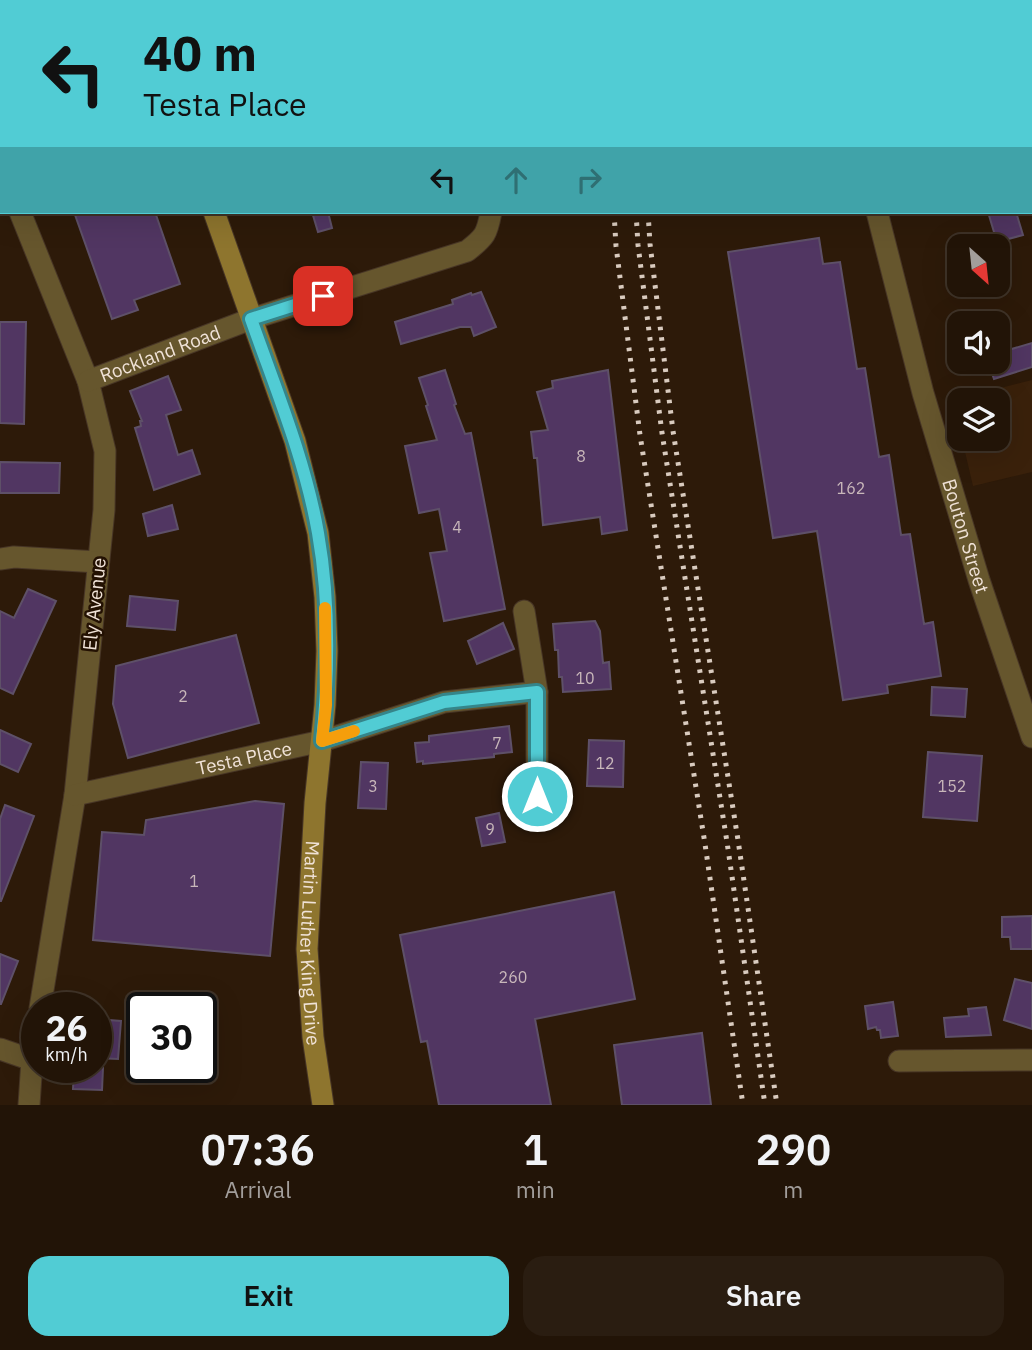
<!DOCTYPE html>
<style>
:root{--surface:#221407;--page:#2a1d11;--text:#f1f3f6;--muted:#a29e9b;--line:#3f3328;--accent:#51ccd4}
body{margin:0;font-family:"IBM Plex Sans",sans-serif;background:var(--page);color:var(--text);height:100vh;display:flex;flex-direction:column;font-size:26px;white-space:nowrap}
*{box-sizing:border-box;margin:0}
p{font-size:23px;color:var(--muted)}
.icon{flex:none;width:38px;height:38px;fill:none;stroke:currentColor;stroke-width:2;stroke-linecap:round;stroke-linejoin:round}
.map{position:relative;height:1105px;overflow:hidden}
.panel{display:flex;flex-direction:column;background:var(--surface);flex:1}
.panel>*{flex:none}
.hud{position:absolute;left:0px;top:0px;width:1032px;height:214px;box-shadow:0 7px 28px #0002,0 0 0 2px var(--line);background:#51ccd4;color:#111;overflow:hidden}
.needle{width:46px;rotate:153deg}
.tools{position:absolute;left:947px;top:234px;display:grid;gap:14px}
.tools a{display:grid;place-items:center;width:63px;height:63px;border-radius:14px;background:var(--surface);box-shadow:0 7px 28px #0002,0 0 0 2px var(--line);font-size:35px}
.speed{position:absolute;left:21px;top:992px;display:flex;gap:14px;font-size:35px;font-weight:700;text-align:center}
.speed>*{display:grid;place-content:center;width:91px;height:91px;border-radius:50%;background:var(--surface);box-shadow:0 7px 28px #0002,0 0 0 2px var(--line);line-height:1}
.speed small{font-size:18px;font-weight:400}
.speed .limit{border:4px solid #111;border-radius:10px;background:#fff;color:#111}
.pin{position:absolute;display:grid;place-items:center;width:60px;height:60px;color:#fff;margin:-30px;border-radius:14px;box-shadow:0 4px 10px #0006}
.me{position:absolute;width:77px;margin:-38px;rotate:0deg;stroke-linejoin:round;filter:drop-shadow(0 0 5px #0008)}
.turn{display:flex;align-items:center;gap:24px;height:147px;padding:0 28px;font-size:32px}
.turn .icon{width:91px;height:91px;stroke-width:2.5}
.turn b{display:block;font-size:49px;line-height:60px}
.lanes{display:flex;align-items:center;height:66px;padding:0 28px;background:#0003;justify-content:center;gap:35px;direction:ltr}
.lanes .off{opacity:.35}
.eta{display:flex;justify-content:space-evenly;align-items:center;height:119px;text-align:center}
.eta b{font-size:42px;font-weight:600;line-height:49px}
.action{display:flex;gap:14px;margin-top:auto;padding:14px 28px}
.action a{flex:1;height:80px;border-radius:21px;background:var(--accent);color:#111;font-size:28px;font-weight:600;line-height:80px;text-align:center}
.action a+a{background:var(--page);color:var(--text)}
.map>svg:first-child{display:block}
.built{fill:#3a210b}
.building{fill:#513662;stroke:#5e5068;stroke-width:2}
.lines{fill:none;stroke-linecap:round;stroke-linejoin:round}
.street-casing{stroke:#483626;stroke-width:23}
.secondary-casing{stroke:#483626;stroke-width:23}
.street{stroke:#66562d;stroke-width:21}
.secondary{stroke:#8e752e;stroke-width:21}
.rail{stroke:#d9cbbf;stroke-width:5;stroke-dasharray:3.5 7;stroke-linecap:butt}
.route-casing{stroke:#35858a;stroke-width:18}
.route{stroke:#51ccd4;stroke-width:12}
.slow{stroke:#f59e0b;stroke-width:12}
.labels{text-anchor:middle;dominant-baseline:central;stroke-width:5;stroke-linejoin:round;paint-order:stroke}
.number-label{font-size:16px;fill:#c8b7ba}
.street-label{font-size:19px;fill:#f0e2d7;stroke:#231102}
</style>
<div class="map">
<svg width="1032" height="1105" viewBox="0 0 1032 1105">
<rect width="100%" height="100%" fill="#2d1a09"/>
<g class="built">
<polygon points="983,0 1032,0 1032,93 1031,2 984,2"/>
<polygon points="1032,380 1032,472 973,486 962,439 998,439 998,401 959,401 959,426 953,400"/>
</g>
<g class="building">
<polygon points="74,212 155,212 180,284 134,300 138,310 112,319"/>
<polygon points="312,212 328,212 332,228 318,232"/>
<polygon points="988,212 1016,212 1023,235 997,242"/>
<polygon points="819,238 823,264 840,262 857,369 865,368 879,457 889,455 901,535 910,534 924,624 933,622 941,676 887,685 888,693 843,700 817,531 773,538 728,252"/>
<polygon points="481,292 496,327 474,336 471,327 460,327 401,344 395,322 453,304 452,300 471,293 472,295"/>
<polygon points="0,322 26,322 24,424 0,423"/>
<polygon points="1032,343 1032,367 994,379 988,362 998,362 998,353"/>
<polygon points="445,370 456,404 454,405 465,434 471,433 505,609 444,621 430,553 447,551 439,509 419,513 405,446 437,440 426,406 428,405 419,378"/>
<polygon points="608,370 627,530 602,534 600,517 543,525 537,458 534,458 531,432 548,430 537,392 553,388 552,381"/>
<polygon points="168,376 181,410 166,415 178,455 192,450 200,474 154,490 135,428 141,426 140,421 142,421 130,391"/>
<polygon points="0,462 60,463 59,493 0,493"/>
<polygon points="172,505 178,529 148,536 143,514"/>
<polygon points="28,589 56,601 13,694 0,688 0,611 14,618"/>
<polygon points="130,596 178,601 175,630 127,626"/>
<polygon points="595,621 600,631 603,663 609,662 611,689 563,692 562,677 559,677 558,650 555,650 553,624"/>
<polygon points="503,623 514,649 477,664 468,641"/>
<polygon points="236,635 259,723 128,758 113,704 116,666"/>
<polygon points="932,687 967,689 965,717 931,715"/>
<polygon points="509,726 512,752 494,754 494,757 423,764 423,761 417,762 415,743 429,742 429,736"/>
<polygon points="0,730 31,744 18,772 0,764"/>
<polygon points="589,740 624,741 623,787 587,786"/>
<polygon points="928,752 982,756 977,821 923,817"/>
<polygon points="361,762 388,763 386,809 358,808"/>
<polygon points="255,801 284,804 270,956 93,940 102,832 144,835 146,820"/>
<polygon points="5,805 34,816 1,901 0,901 0,819"/>
<polygon points="499,813 505,842 482,846 476,818"/>
<polygon points="614,892 635,999 535,1019 551,1105 439,1105 427,1041 421,1042 400,935"/>
<polygon points="1032,916 1032,949 1011,949 1010,937 1002,937 1002,917"/>
<polygon points="0,954 18,961 1,1004 0,1004"/>
<polygon points="1015,979 1032,983 1032,1029 1004,1020"/>
<polygon points="893,1002 898,1036 881,1038 880,1030 877,1030 876,1027 868,1029 865,1006"/>
<polygon points="986,1007 991,1035 946,1037 944,1018 969,1016 968,1009"/>
<polygon points="96,1019 121,1021 118,1059 96,1058"/>
<polygon points="702,1033 711,1105 622,1105 614,1045"/>
<polygon points="74,1068 103,1068 102,1090 73,1089"/>
</g>
<g class="lines">
<g class="street-casing">
<g id="street">
<polyline points="446,0 447,2"/>
<polyline points="0,163 2,167"/>
<polyline points="20,212 88,381 105,451 104,510 75,795 40,1008"/>
<path id="s1" d="M 877,212 L 923,393 L 979,580 L 1032,737"/>
<path id="s2" d="M 88,381 L 251,319 L 467,251 C 485,237 487,234 491,212"/>
<polyline points="0,559 14,557 98,562"/>
<polyline points="524,611 537,692 537,796"/>
<path id="s3" d="M 75,795 L 322,741 L 444,702 L 537,692"/>
<polyline points="0,1049 32,1060"/>
<polyline points="899,1061 1032,1060"/>
<polyline points="29,1105 32,1060 37,1030"/>
</g>
</g>
<g class="secondary-casing">
<g id="secondary">
<polyline points="145,0 146,2"/>
<path id="s4" d="M 214,212 L 295,441 L 318,533 L 325,597 L 327,651 L 325,705 L 315,803 L 307,949 L 313,1037 L 323,1105"/>
</g>
</g>
<use href="#street" class="street"/>
<use href="#secondary" class="secondary"/>
<g class="rail">
<polyline points="605,0 605,2"/>
<polyline points="616,0 616,2"/>
<polyline points="628,0 628,2"/>
<polyline points="639,0 639,2"/>
<polyline points="614,212 616,246 640,435 705,844 743,1105"/>
<polyline points="636,212 638,245 662,433 727,842 765,1105"/>
<polyline points="648,212 650,244 673,431 738,840 777,1105"/>
</g>
</g>
<g class="lines">
<g class="route-casing">
<path id="route" d="M 323,296 L 251,319 C 276,390 305,459 318,533 C 330,601 329,673 322,741 L 444,702 L 537,692 L 537,796"/>
</g>
<use href="#route" class="route"/>
<polyline class="slow" points="325,608 326,705 322,741 354,731"/>
</g>
<g class="labels">
<g class="number-label">
<text x="581" y="456">8</text>
<text x="851" y="488">162</text>
<text x="457" y="527">4</text>
<text x="585" y="678">10</text>
<text x="183" y="696">2</text>
<text x="497" y="743">7</text>
<text x="605" y="763">12</text>
<text x="373" y="786">3</text>
<text x="952" y="786">152</text>
<text x="490" y="829">9</text>
<text x="194" y="881">1</text>
<text x="513" y="977">260</text>
</g>
<g class="street-label">
<text stroke="none"><textPath href="#s2" startOffset="77">Rockland Road</textPath></text>
<text stroke="none"><textPath href="#s1" startOffset="336">Bouton Street</textPath></text>
<text transform="translate(94 604) rotate(-84)">Ely Avenue</text>
<text stroke="none"><textPath href="#s3" startOffset="173">Testa Place</textPath></text>
<text stroke="none"><textPath href="#s4" startOffset="749">Martin Luther King Drive</textPath></text>
</g>
</g>
</svg>
<div class="tools">
<a><svg class="needle" viewBox="-14 -14 28 28"><path d="M0-13l5 13h-10z" fill="#e53935"/><path d="M0 13l5-13h-10z" fill="#a29e9b"/></svg></a>
<a><svg class="icon" aria-label="sound" viewBox="0 0 24 24"><path d="M4 9h4l5-4v14l-5-4H4zM17 9q2 3 0 6"/></svg></a>
<a><svg class="icon" aria-label="layers" viewBox="0 0 24 24"><path d="M12 4l9 5-9 5-9-5zM3 14l9 5 9-5"/></svg></a>
</div>
<div class="speed"><div>26<small>km/h</small></div><div class="limit">30</div></div>
<div class="pin" style="left:323px;top:296px;background:#d93025"><svg class="icon" aria-label="arrive" viewBox="0 0 24 24"><path d="M6 21V4h12l-3 4 3 4H6"/></svg></div>
<svg class="me" style="left:537px;top:796px" viewBox="-20 -20 40 40"><circle r="17" fill="#51ccd4" stroke="#fff" stroke-width="3"/><path d="M0-11L8 9 0 5-8 9z" fill="#fff"/></svg>
<div class="hud">
<div class="turn"><svg class="icon" aria-label="left" viewBox="0 0 24 24"><path d="M17 20v-9H6M10 6l-5 5 5 5"/></svg><div><b>40 m</b>Testa Place</div></div>
<div class="lanes"><svg class="icon" aria-label="left" viewBox="0 0 24 24"><path d="M17 20v-9H6M10 6l-5 5 5 5"/></svg><svg class="icon off" aria-label="ahead" viewBox="0 0 24 24"><path d="M12 20V5M6 11l6-6 6 6"/></svg><svg class="icon off" aria-label="right" viewBox="0 0 24 24"><path d="M7 20v-9h11M14 6l5 5-5 5"/></svg></div>
</div>
</div>
<section class="panel">
<div class="eta">
<div><b>07:36</b><p>Arrival</p></div>
<div><b>1</b><p>min</p></div>
<div><b>290</b><p>m</p></div>
</div>
<div class="action"><a>Exit</a><a>Share</a></div>
</section>
